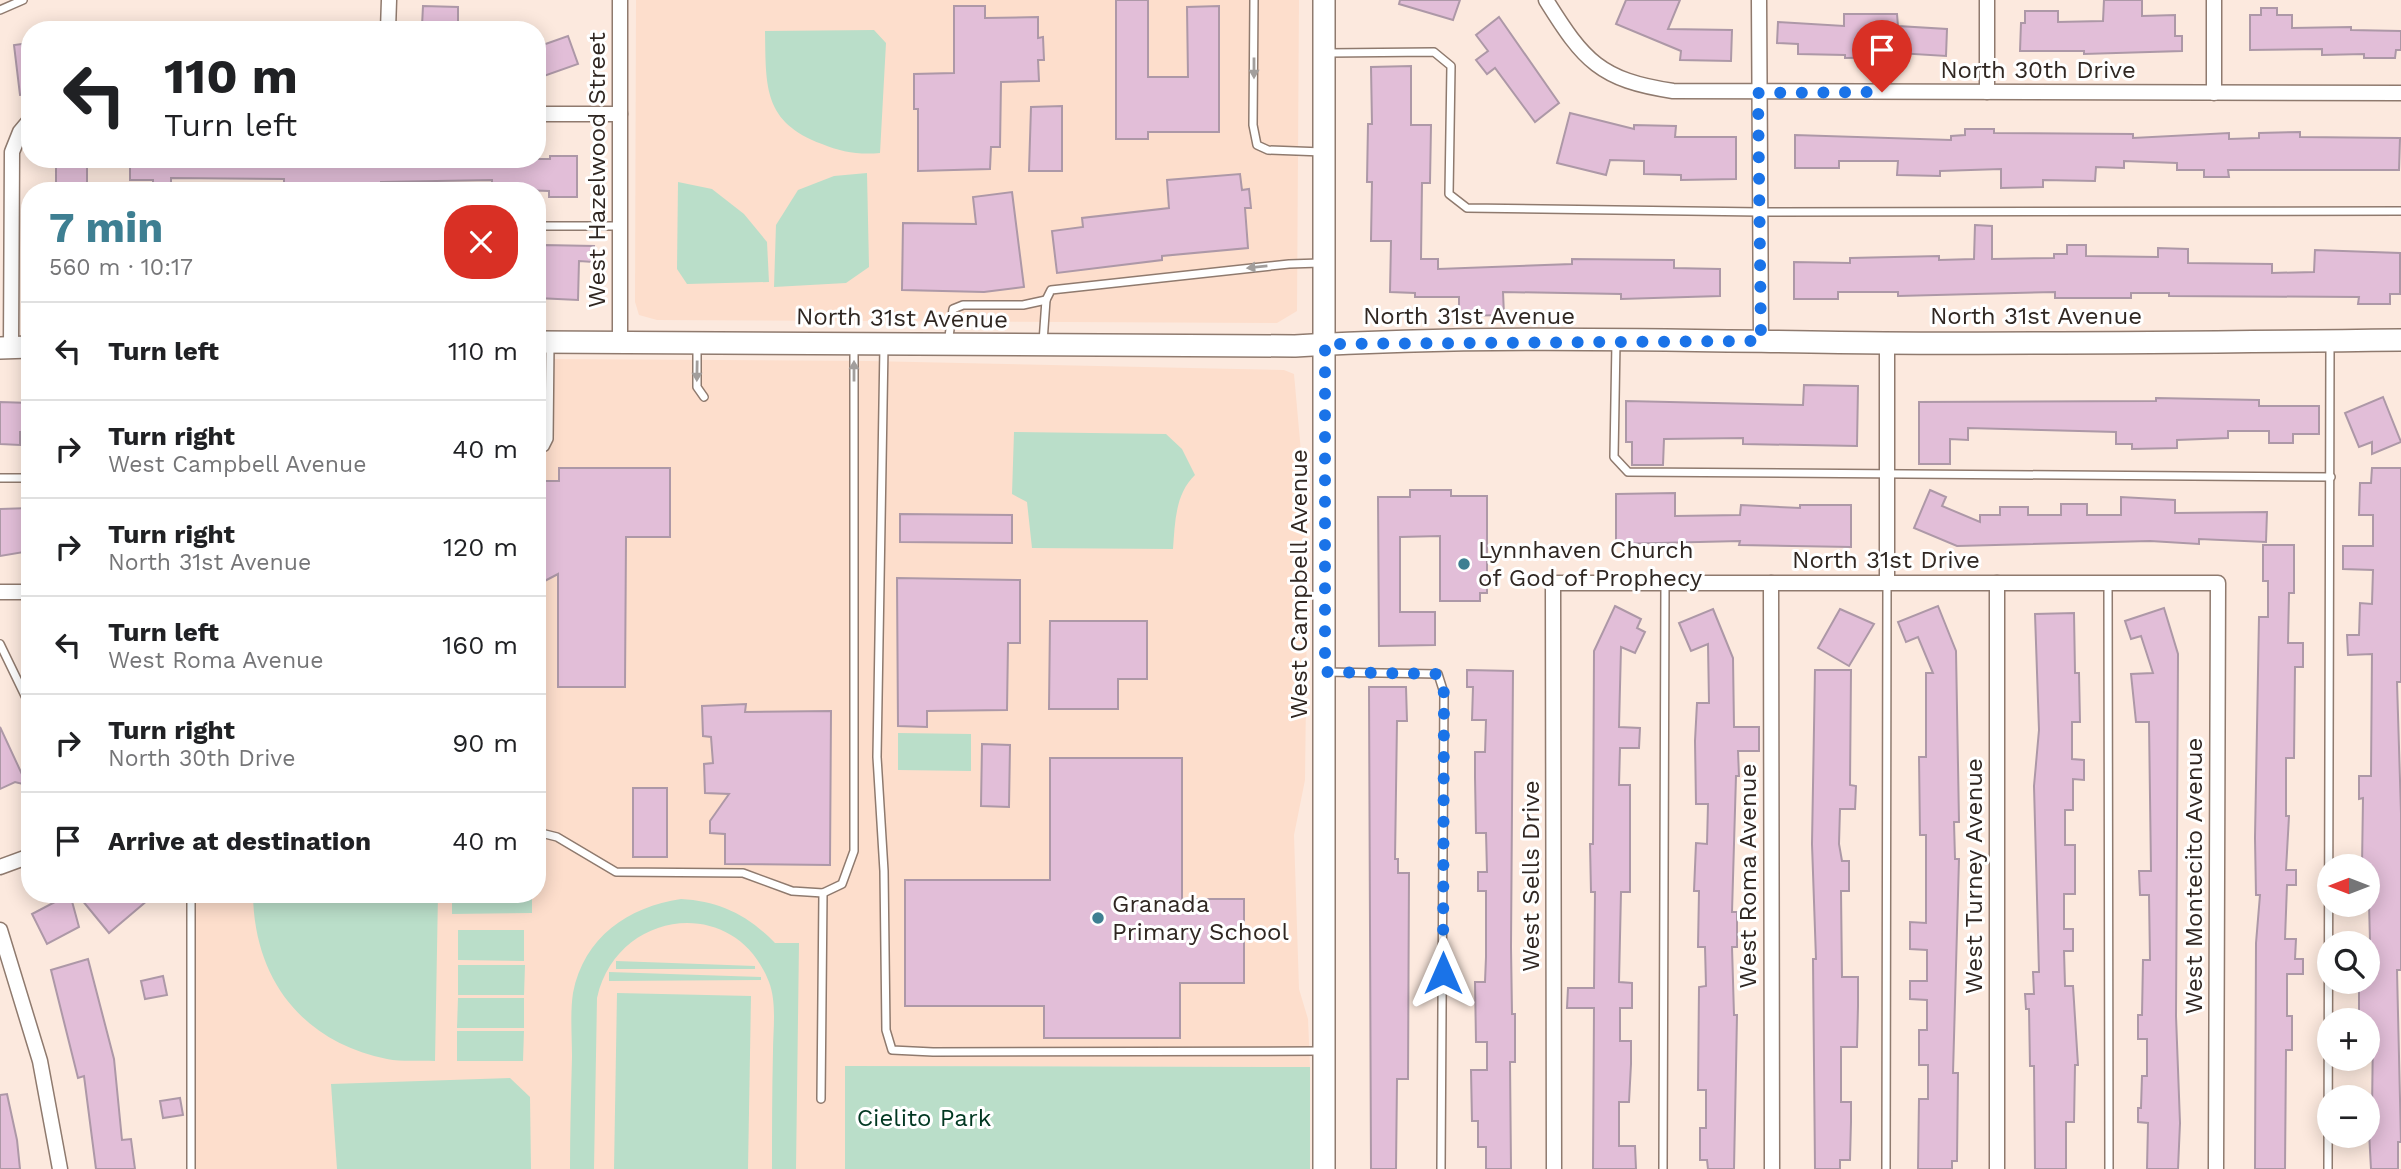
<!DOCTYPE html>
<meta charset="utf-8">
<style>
:root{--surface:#fff;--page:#f6f6f6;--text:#202124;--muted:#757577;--line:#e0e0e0;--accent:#3e7f92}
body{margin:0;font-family:"Work Sans",sans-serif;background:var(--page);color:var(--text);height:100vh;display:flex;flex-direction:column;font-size:26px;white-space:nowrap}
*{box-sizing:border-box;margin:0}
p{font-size:23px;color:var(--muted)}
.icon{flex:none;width:38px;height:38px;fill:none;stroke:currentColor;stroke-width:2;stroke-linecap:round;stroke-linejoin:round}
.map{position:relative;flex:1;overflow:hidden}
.side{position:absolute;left:21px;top:182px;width:525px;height:721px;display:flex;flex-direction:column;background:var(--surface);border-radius:28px;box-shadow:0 4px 18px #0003}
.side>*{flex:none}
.top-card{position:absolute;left:21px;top:21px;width:525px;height:147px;border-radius:28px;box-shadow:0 4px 18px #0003;background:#fff;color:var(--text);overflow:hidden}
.needle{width:46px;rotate:270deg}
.tools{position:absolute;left:2317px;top:854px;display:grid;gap:14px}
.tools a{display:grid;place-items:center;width:63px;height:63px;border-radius:50%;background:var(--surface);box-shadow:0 4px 18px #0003;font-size:35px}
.pin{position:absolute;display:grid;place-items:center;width:60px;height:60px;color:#fff;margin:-72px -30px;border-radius:50% 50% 50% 0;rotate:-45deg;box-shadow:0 0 7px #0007}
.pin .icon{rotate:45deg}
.me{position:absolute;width:77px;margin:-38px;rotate:0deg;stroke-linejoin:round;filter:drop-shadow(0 0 5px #0008)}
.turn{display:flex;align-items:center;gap:24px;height:147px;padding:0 28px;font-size:32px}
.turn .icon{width:91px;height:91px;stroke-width:2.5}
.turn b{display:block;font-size:49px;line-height:60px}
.round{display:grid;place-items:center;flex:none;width:74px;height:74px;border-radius:28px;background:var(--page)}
.overview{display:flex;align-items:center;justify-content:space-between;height:119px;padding:0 28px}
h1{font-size:42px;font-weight:700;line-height:52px;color:var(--accent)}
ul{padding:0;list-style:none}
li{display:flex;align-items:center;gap:21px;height:98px;padding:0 28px;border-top:2px solid var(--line)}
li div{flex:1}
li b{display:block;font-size:26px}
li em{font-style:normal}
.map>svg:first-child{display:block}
.built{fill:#fddecc}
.green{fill:#badec9}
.building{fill:#e2bed8;stroke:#ad98a7;stroke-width:2}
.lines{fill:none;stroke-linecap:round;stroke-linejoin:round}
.lane-casing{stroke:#8f7a6e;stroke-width:10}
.street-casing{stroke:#8f7a6e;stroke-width:17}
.secondary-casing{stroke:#8f7a6e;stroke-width:24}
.lane{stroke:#fff;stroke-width:7}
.street{stroke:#fff;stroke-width:14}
.secondary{stroke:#fff;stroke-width:21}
.oneway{fill:#a29e9c}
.route{stroke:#1a73e8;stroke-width:12;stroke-dasharray:0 21.6}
.poi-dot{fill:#3e7f92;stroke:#fff;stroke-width:2.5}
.labels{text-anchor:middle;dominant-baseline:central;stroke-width:6;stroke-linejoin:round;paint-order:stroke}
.street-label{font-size:24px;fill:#302722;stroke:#fff}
.poi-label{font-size:24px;fill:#302722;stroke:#fff;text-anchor:start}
.park-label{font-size:24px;fill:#013721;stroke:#fff}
</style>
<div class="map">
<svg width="2401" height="1169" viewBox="0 0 2401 1169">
<rect width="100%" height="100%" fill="#fce9de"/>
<g class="built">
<polygon points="636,0 1299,0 1297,311 1277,323 657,320 639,315 635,302"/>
<polygon points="537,359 869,361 1284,370 1294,374 1308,530 1305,780 1294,835 1299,989 1308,1019 1310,1067 845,1066 845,1169 188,1169 193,894 537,894"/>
</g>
<g class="green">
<path d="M 874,30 L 886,43 L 880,153 C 859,155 841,152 822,144 C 763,122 766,87 765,31 Z"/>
<polygon points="867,173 869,267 846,283 774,287 776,225 798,190 834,176"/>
<polygon points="678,182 712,189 744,214 767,242 769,282 687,284 677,269"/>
<path d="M 1014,432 L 1166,434 L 1182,449 L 1195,475 C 1175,494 1175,523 1173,549 L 1032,548 L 1027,502 L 1012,494 Z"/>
<polygon points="898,733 971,734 971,771 898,770"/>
<path d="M 253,894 L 438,894 L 435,1061 C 419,1060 402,1062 387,1059 C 302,1042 254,979 253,894 Z"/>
<polygon points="452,894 532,894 532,913 452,914"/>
<path d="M 681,899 C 719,901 748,915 775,943 L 799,943 L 796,1169 L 772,1169 C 772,1130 772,1091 773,1051 C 773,1030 777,1003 769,982 C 735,894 617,909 597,998 L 594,1169 L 570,1169 C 570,1132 571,1094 572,1057 C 572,1036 570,1013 573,993 C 584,937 628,907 681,899 Z"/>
<polygon points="458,930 524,930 524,961 458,960"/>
<polygon points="616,961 755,966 755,969 616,969"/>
<polygon points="458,965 525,965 524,995 458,995"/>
<polygon points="609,972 761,977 761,980 609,981"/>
<polygon points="617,993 751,996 748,1169 614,1169"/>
<polygon points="458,998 524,998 524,1028 457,1028"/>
<polygon points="457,1031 524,1031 523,1061 457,1061"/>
<polygon points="845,1066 1310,1067 1310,1169 845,1169"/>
<polygon points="510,1078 530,1097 531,1169 337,1169 331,1084"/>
</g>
<g class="building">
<polygon points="1116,0 1148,0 1148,77 1188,77 1187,7 1219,6 1219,132 1148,132 1148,139 1116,139"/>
<polygon points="1400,0 1460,0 1453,20 1399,4"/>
<polygon points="1626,0 1680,0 1668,29 1732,30 1731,61 1680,60 1681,51 1616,24"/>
<polygon points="2104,0 2142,0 2142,16 2175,15 2175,36 2182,36 2182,51 2084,54 2084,51 2020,51 2021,23 2025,23 2025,11 2058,11 2058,22 2103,21"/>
<polygon points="423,6 458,7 458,27 422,26"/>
<polygon points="954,6 985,6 985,18 1038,17 1038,38 1043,37 1044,60 1038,60 1039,81 1001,82 1000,147 991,147 990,169 918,171 918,109 914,109 914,74 954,73"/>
<polygon points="2261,8 2277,8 2277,15 2292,15 2292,28 2351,27 2351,30 2401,31 2401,50 2396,50 2395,58 2364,58 2364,54 2322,55 2322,49 2250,50 2250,15 2261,15"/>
<polygon points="1844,14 1897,14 1898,26 1947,29 1946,56 1898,53 1898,57 1845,58 1845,55 1798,54 1798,44 1777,43 1778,22 1844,26"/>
<polygon points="1499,17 1559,103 1535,122 1495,68 1487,74 1476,60 1488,51 1476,35"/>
<polygon points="568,36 578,64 541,77 537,66 537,47"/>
<polygon points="30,43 30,94 20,95 14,45"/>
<polygon points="1411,66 1411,125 1431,125 1430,183 1422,183 1421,259 1438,259 1438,269 1572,264 1572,259 1674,260 1674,268 1720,269 1720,296 1621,299 1621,294 1503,292 1504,315 1459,316 1459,297 1415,297 1415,293 1390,292 1391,241 1371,241 1372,182 1367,182 1368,124 1372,124 1371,67"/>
<polygon points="1062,106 1062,171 1029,171 1031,107"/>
<polygon points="1570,113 1634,129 1634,125 1676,126 1675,137 1736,137 1736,179 1681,180 1681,175 1644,174 1644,161 1610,160 1606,175 1557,163"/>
<polygon points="1965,129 1994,129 1994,133 2133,134 2133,138 2229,133 2229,139 2259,138 2259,133 2300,132 2300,137 2400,138 2399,170 2228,170 2229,177 2204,177 2204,170 2177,170 2177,163 2124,161 2124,168 2096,167 2095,181 2043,180 2043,187 2001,188 2001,169 1940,171 1940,176 1897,175 1898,161 1839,161 1839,168 1795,168 1795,135 1951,140 1951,136 1965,135"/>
<polygon points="550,156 577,156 577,197 549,197 549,191 492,189 492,180 381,182 381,191 284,191 284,179 171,178 171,191 153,191 153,180 130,180 130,159 550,159"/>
<rect x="56" y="159" width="31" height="32"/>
<polygon points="1240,174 1242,190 1249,189 1251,208 1245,208 1248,248 1162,256 1162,260 1057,273 1052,231 1083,227 1082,218 1169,208 1167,180"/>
<polygon points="1012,192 1024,287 984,292 902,290 903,223 976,224 973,197"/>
<polygon points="1975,225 1992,226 1992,259 2054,258 2054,254 2067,254 2067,245 2086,245 2086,256 2158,257 2158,248 2188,249 2188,263 2272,264 2272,273 2314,272 2315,250 2400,253 2400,294 2390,294 2390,304 2358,304 2359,297 2169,296 2169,293 2131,293 2131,298 2055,298 2055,292 1898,296 1898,292 1838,292 1838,299 1794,299 1794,262 1850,263 1850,258 1939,256 1939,260 1974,259"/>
<polygon points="543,245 594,246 593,262 579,261 578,300 537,298 537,273 542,273"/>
<polygon points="1804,385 1858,386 1857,446 1743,444 1743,438 1664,439 1663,465 1632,465 1632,442 1626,442 1626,401 1803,405"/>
<polygon points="2383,397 2401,442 2372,454 2372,442 2359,447 2345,413"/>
<polygon points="2156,398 2259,400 2259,406 2319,406 2319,434 2293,434 2293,443 2269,443 2269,431 2228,431 2228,438 2177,440 2177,448 2132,449 2132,444 2116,444 2116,432 1968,428 1968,440 1950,439 1950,464 1919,464 1919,402 2156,401"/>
<polygon points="0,402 30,403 30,432 20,432 20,445 0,444"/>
<polygon points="559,468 670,468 670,537 626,537 625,687 558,687 558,574 537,585 537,481 559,481"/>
<polygon points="2372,468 2401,468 2401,682 2397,682 2401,813 2401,970 2397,970 2401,1142 2398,1142 2398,1169 2371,1169 2368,1113 2372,1113 2373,1028 2368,1028 2368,1020 2359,1020 2359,982 2371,979 2368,866 2362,866 2363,798 2359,799 2359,776 2371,776 2372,654 2348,655 2347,635 2359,635 2360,603 2372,604 2373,570 2343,569 2343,546 2373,546 2373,515 2359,515 2360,483 2371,483"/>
<polygon points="1410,490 1451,490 1451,496 1487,496 1487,593 1480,593 1480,601 1440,601 1440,536 1400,537 1400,612 1435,612 1435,645 1379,646 1378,497 1410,497"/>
<polygon points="1930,490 1946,497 1942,506 1980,522 1980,515 2000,515 2000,507 2028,507 2028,515 2061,515 2061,504 2087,504 2087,515 2121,515 2121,497 2175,500 2175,513 2267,512 2266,542 2199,539 2199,544 2150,541 1957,546 1914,528"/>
<polygon points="1675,493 1675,516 1740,515 1741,505 1800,508 1800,505 1851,505 1851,547 1739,545 1740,541 1616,544 1616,494"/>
<polygon points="30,508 30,551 0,556 0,509"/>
<polygon points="900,514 1012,515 1012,543 900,542"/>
<polygon points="2263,545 2294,545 2294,593 2289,593 2288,643 2303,643 2303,667 2295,667 2294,758 2286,758 2286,816 2289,816 2286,870 2296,870 2296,885 2287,885 2285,939 2296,939 2295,959 2303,959 2303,974 2287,974 2287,1016 2292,1016 2292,1050 2286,1050 2285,1169 2255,1169 2256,943 2260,895 2256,895 2255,838 2259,617 2268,617 2268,581 2263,581"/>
<polygon points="897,578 1020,580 1020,643 1008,643 1007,710 927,711 927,727 898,726"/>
<polygon points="1615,606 1641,619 1637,628 1645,632 1635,653 1621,647 1619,727 1640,728 1639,748 1620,748 1619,785 1630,785 1630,892 1621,892 1619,982 1632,983 1632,1008 1620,1008 1620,1041 1631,1041 1631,1064 1629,1102 1619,1102 1619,1146 1635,1146 1636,1169 1593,1169 1594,1008 1567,1008 1568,988 1594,988 1595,892 1591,892 1590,844 1593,844 1594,651"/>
<polygon points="1938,606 1956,651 1959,822 1954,822 1955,859 1959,859 1953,1073 1958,1073 1957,1161 1952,1161 1952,1169 1918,1169 1919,1099 1928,1099 1928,1065 1919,1065 1919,1030 1927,1030 1927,1000 1910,999 1910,981 1927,981 1927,950 1910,949 1910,922 1926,923 1926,835 1920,835 1919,757 1926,757 1926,673 1933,673 1918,637 1906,642 1898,622"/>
<polygon points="2164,608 2178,654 2176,1016 2180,1123 2178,1169 2147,1169 2148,1123 2138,1122 2138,1108 2141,1108 2142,1076 2147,1076 2147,1039 2138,1039 2138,1015 2142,1015 2143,960 2150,960 2149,895 2140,895 2139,871 2151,871 2149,722 2136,722 2131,674 2153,673 2141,636 2131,639 2125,621"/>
<polygon points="1713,609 1733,658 1734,727 1759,727 1759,751 1738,751 1739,776 1736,776 1732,912 1737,912 1737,947 1732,947 1734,1015 1737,1015 1734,1169 1708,1169 1707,1160 1700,1160 1700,1128 1706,1128 1706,1090 1698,1090 1699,987 1706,986 1705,947 1698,947 1699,891 1694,891 1696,843 1707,844 1708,804 1696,804 1695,741 1697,703 1709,703 1708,644 1691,651 1679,623"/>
<polygon points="1840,609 1874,624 1849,666 1818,648"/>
<polygon points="2074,613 2075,673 2079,673 2080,722 2072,722 2072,759 2084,760 2084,780 2073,779 2073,810 2065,810 2065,845 2075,845 2075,894 2064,894 2064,929 2073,929 2073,951 2064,951 2065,986 2073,986 2078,1065 2075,1065 2074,1122 2066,1122 2066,1169 2035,1169 2034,1066 2030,1066 2029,1009 2026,1009 2025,994 2034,994 2033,972 2039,972 2034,786 2039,730 2035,614"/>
<polygon points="1050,621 1147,621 1147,679 1118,679 1118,709 1049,709"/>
<polygon points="1467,670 1513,671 1511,947 1512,1014 1515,1014 1515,1062 1510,1062 1511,1169 1486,1169 1486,1147 1478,1147 1478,1121 1472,1121 1471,1070 1487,1070 1487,1042 1476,1042 1475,982 1485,982 1486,957 1486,891 1478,891 1478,872 1487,872 1486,833 1476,833 1475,777 1475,752 1485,752 1486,720 1472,720 1473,687 1467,687"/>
<polygon points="1815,670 1851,670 1850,785 1856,786 1855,809 1840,809 1839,844 1842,861 1849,861 1849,891 1841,891 1842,977 1858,977 1858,1006 1857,1047 1841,1047 1841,1102 1851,1102 1851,1122 1850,1160 1840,1160 1840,1169 1815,1169 1813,959 1816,959 1812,844"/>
<polygon points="1369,687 1406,687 1407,721 1397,721 1395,859 1398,859 1398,873 1409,873 1408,1079 1397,1079 1396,1169 1371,1169"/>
<polygon points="746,704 745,712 831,711 830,865 725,864 725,834 710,833 710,821 729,794 705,793 704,764 713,763 711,737 703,736 702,706"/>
<polygon points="0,727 27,785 15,782 0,789"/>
<polygon points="982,744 1010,745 1009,807 981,806"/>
<polygon points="1050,758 1182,758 1182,899 1244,899 1244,983 1180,983 1180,1038 1044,1038 1044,1006 905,1006 905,880 1050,880"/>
<rect x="633" y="788" width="34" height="69"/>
<polygon points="70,894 79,927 47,944 32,914"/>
<polygon points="77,894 155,894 109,933"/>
<polygon points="88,959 114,1059 122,1140 131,1139 135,1169 96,1169 84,1076 78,1078 51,970"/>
<polygon points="163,976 167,995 145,999 141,981"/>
<polygon points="7,1094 17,1140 20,1169 0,1169 0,1095"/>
<polygon points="180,1098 183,1115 163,1118 160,1101"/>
</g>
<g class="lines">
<g class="lane-casing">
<g id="lane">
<polyline points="1254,0 1253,125 1257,145 1268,150 1323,152"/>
<polyline points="0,10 23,0"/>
<polyline points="1328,53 1434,52 1451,66 1449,194 1467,208 1760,212 2401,211"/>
<polyline points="537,226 620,226"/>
<polyline points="1043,342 1046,300 1051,290 1289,264 1320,263"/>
<polyline points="1616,342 1614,457 1628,472 2331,477"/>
<polyline points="948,343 953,309 963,305 1023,305 1046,300"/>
<polyline points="697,346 697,387 704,397"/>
<polyline points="884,346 877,757 884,871 886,1030 892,1050 933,1052 1323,1051"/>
<polyline points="545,447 549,439 550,344"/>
<polyline points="0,478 30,478"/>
<polyline points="2108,583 2109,1169"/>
<polyline points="0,644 30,706"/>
<polyline points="1325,672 1438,674 1444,693 1441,1169"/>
<polyline points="537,832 557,837 616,872 743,873 792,891 823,893 842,884 854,851 854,348"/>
<polyline points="191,894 191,1169"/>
<polyline points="821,1099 823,893"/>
<polyline points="1663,1169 1665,583"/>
<polyline points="1886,1169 1887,583"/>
<polyline points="2328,1169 2330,345"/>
</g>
</g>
<g class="street-casing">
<g id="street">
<path d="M 1546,0 C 1584,61 1600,80 1673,91 L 2401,93"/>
<polyline points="1759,0 1761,341"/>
<polyline points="1987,0 1987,92"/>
<polyline points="2214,0 2214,93"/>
<polyline points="388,30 389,0"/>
<polyline points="537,114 620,114"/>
<polyline points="620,341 620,0"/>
<polyline points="11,348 12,152 20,132 30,120"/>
<polyline points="1771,583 1772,1169"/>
<polyline points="1887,583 1887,343"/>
<polyline points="0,592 30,592"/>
<polyline points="0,867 30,856"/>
<polyline points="0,930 40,1061 60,1169"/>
<polyline points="1554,1169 1553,583 2218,583 2216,1169"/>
<polyline points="1997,1169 1997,583"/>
</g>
</g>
<g class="secondary-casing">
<g id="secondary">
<polyline points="1324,0 1324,1169"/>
<path d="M 537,342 L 1295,346 C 1491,334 1688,341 1884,343 C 2056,344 2229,342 2401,340"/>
<polyline points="0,348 30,347"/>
</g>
</g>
<use href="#lane" class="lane"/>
<use href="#street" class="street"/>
<use href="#secondary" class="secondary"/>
</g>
<defs><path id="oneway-solid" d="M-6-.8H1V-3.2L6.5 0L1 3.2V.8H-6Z" transform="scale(1.75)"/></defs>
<g class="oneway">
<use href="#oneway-solid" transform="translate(1254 68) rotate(90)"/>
<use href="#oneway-solid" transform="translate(1257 267) rotate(174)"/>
<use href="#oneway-solid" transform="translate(697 371) rotate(91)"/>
<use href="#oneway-solid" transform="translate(854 371) rotate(-90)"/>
</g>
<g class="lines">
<polyline class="route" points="1443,973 1444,693 1438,674 1325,672 1325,344 1761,341 1758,93 1882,92"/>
</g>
<g class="poi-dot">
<circle cx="1464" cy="564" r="7"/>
<circle cx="1098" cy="918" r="7"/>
</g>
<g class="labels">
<g class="street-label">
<text x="2038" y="70">North 30th Drive</text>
<text transform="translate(597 170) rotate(-90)">West Hazelwood Street</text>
<text x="1469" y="316">North 31st Avenue</text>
<text x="2036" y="316">North 31st Avenue</text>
<text transform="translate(902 318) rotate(1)">North 31st Avenue</text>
<text x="1886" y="560">North 31st Drive</text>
<text transform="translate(1299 584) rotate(-90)">West Campbell Avenue</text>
<text transform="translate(1531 876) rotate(-90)">West Sells Drive</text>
<text transform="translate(1748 876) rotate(-90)">West Roma Avenue</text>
<text transform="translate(1974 876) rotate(-90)">West Turney Avenue</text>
<text transform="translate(2194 876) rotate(-90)">West Montecito Avenue</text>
</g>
<g class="poi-label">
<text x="1478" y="550">Lynnhaven Church<tspan x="1478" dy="28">of God of Prophecy</tspan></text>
<text x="1112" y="904">Granada<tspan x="1112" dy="28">Primary School</tspan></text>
</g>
<g class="park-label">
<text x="924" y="1118">Cielito Park</text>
</g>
</g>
</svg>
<div class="tools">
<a><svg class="needle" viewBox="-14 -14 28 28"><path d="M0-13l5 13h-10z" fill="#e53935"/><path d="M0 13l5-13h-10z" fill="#757577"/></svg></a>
<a><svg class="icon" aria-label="search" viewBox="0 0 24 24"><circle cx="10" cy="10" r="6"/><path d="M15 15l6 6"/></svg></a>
<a>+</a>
<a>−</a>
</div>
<div class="pin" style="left:1882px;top:92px;background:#d93025"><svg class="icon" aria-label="arrive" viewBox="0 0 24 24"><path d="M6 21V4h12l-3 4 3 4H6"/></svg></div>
<svg class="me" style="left:1443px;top:973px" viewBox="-20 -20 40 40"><path d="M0-17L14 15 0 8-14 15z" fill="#1a73e8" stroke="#fff" stroke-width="4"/></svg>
<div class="top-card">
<div class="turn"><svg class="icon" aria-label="left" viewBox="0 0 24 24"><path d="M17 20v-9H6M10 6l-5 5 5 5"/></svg><div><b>110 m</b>Turn left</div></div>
</div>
<section class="side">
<div class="overview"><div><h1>7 min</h1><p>560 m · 10:17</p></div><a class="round" style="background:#d93025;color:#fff"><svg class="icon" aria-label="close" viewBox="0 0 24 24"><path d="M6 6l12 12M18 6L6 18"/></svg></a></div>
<ul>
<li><svg class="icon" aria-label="left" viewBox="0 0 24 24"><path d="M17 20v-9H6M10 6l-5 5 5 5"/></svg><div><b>Turn left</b></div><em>110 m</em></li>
<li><svg class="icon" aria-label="right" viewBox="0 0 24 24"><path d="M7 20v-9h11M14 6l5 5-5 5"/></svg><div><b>Turn right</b><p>West Campbell Avenue</p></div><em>40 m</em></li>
<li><svg class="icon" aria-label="right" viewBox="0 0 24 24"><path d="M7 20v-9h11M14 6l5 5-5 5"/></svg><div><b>Turn right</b><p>North 31st Avenue</p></div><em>120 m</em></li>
<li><svg class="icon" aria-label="left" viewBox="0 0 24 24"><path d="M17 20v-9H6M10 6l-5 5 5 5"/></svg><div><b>Turn left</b><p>West Roma Avenue</p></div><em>160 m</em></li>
<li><svg class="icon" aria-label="right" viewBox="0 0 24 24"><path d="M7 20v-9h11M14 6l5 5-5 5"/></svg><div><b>Turn right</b><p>North 30th Drive</p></div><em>90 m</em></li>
<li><svg class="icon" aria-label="arrive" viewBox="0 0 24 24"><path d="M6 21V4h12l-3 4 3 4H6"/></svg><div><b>Arrive at destination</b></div><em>40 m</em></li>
</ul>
</section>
</div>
